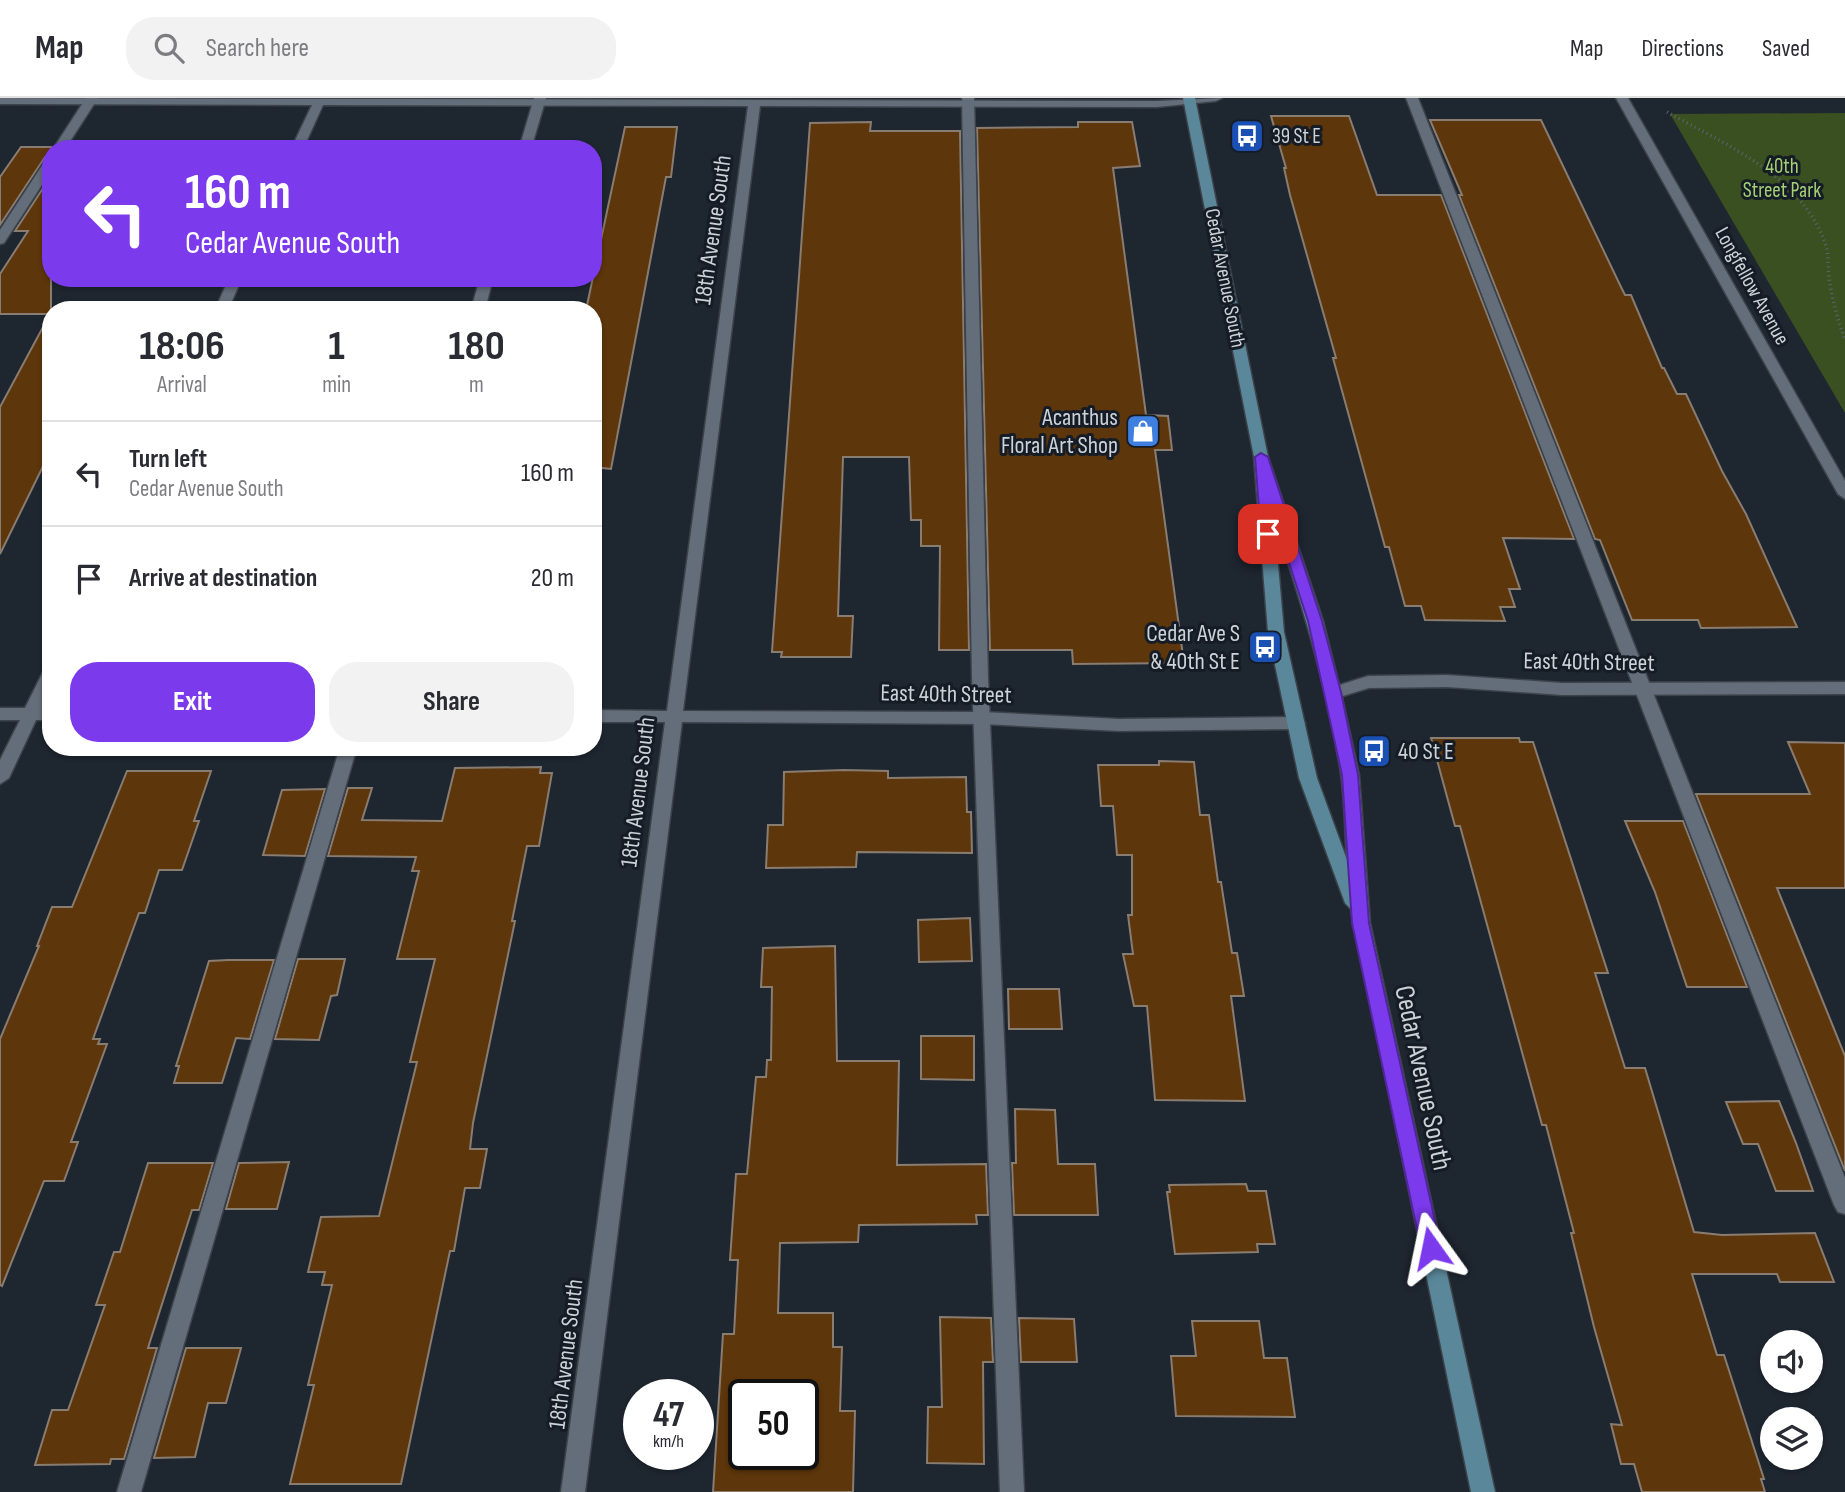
<!DOCTYPE html>
<style>
:root{--surface:#fff;--page:#f2f2f3;--text:#2b2b33;--muted:#7c7c81;--line:#e1e1e2;--accent:#7c3aed}
body{margin:0;font-family:"Sofia Sans Condensed",sans-serif;background:var(--page);color:var(--text);height:100vh;display:flex;flex-direction:column;font-size:26px;white-space:nowrap}
*{box-sizing:border-box;margin:0}
p{font-size:23px;color:var(--muted)}
.icon{flex:none;width:38px;height:38px;fill:none;stroke:currentColor;stroke-width:2;stroke-linecap:round;stroke-linejoin:round}
.map{position:relative;flex:1;overflow:hidden}
.details{position:absolute;left:42px;top:203px;width:560px;height:455px;display:flex;flex-direction:column;background:var(--surface);border-radius:28px;box-shadow:0 2px 5px #0004}
.details>*{flex:none}
.banner{position:absolute;left:42px;top:42px;width:560px;height:147px;border-radius:28px;box-shadow:0 2px 5px #0004;background:#7c3aed;color:#fff;overflow:hidden}
.tools{position:absolute;left:1760px;top:1232px;display:grid;gap:14px}
.tools a{display:grid;place-items:center;width:63px;height:63px;border-radius:50%;background:var(--surface);box-shadow:0 2px 5px #0004;font-size:35px}
.speed{position:absolute;left:623px;top:1281px;display:flex;gap:14px;font-size:35px;font-weight:700;text-align:center}
.speed>*{display:grid;place-content:center;width:91px;height:91px;border-radius:50%;background:var(--surface);box-shadow:0 2px 5px #0004;line-height:1}
.speed small{font-size:18px;font-weight:400}
.speed .limit{border:4px solid #111;border-radius:10px;background:#fff;color:#111}
.pin{position:absolute;display:grid;place-items:center;width:60px;height:60px;color:#fff;margin:-30px;border-radius:14px;box-shadow:0 4px 10px #0006}
.me{position:absolute;width:77px;margin:-38px;rotate:348deg;stroke-linejoin:round;filter:drop-shadow(0 0 5px #0008)}
.turn{display:flex;align-items:center;gap:24px;height:147px;padding:0 28px;font-size:32px}
.turn .icon{width:91px;height:91px;stroke-width:2.5}
.turn b{display:block;font-size:49px;line-height:60px}
.eta{display:flex;justify-content:space-evenly;align-items:center;height:119px;text-align:center}
.eta b{font-size:42px;font-weight:700;line-height:49px}
.action{display:flex;gap:14px;margin-top:auto;padding:14px 28px}
.action a{flex:1;height:80px;border-radius:28px;background:var(--accent);color:#fff;font-size:28px;font-weight:700;line-height:80px;text-align:center}
.action a+a{background:var(--page);color:var(--text)}
ul{padding:0;list-style:none}
li{display:flex;align-items:center;gap:21px;height:105px;padding:0 28px;border-top:2px solid var(--line)}
li div{flex:1}
li b{display:block;font-size:26px}
li em{font-style:normal}
header{display:flex;align-items:center;gap:42px;box-sizing:border-box;height:98px;padding:0 35px;background:var(--surface);border-bottom:2px solid var(--line)}
header strong{font-size:33px}
nav{display:flex;gap:38px;margin-inline-start:auto;font-size:24px}
.search{width:490px;height:63px;background:var(--page);display:flex;align-items:center;gap:18px;box-sizing:border-box;padding:0 24px;border-radius:28px;color:var(--muted);font-size:26px}
.map>svg:first-child{display:block}
.green{fill:#3a5020}
.building{fill:#5e360b;stroke:#897c71;stroke-width:2;fill-rule:evenodd}
.lines{fill:none;stroke-linecap:round;stroke-linejoin:round}
.lane-casing{stroke:#3b424a;stroke-width:3}
.street-casing{stroke:#3b424a;stroke-width:3}
.secondary-casing{stroke:#3b424a;stroke-width:3}
.path{stroke:#5d646d;stroke-width:3.5;stroke-dasharray:1 3.5;stroke-linecap:butt}
.lane{fill:#646d7a;fill-rule:evenodd}
.street{fill:#646d7a;fill-rule:evenodd}
.secondary{fill:#5a879a;fill-rule:evenodd}
.route{fill:#7c3aed;stroke:#51269a;stroke-width:2}
.labels{text-anchor:middle;dominant-baseline:central;stroke-width:6;stroke-linejoin:round;paint-order:stroke}
.far-poi-label{font-size:21px;fill:#cdd2d9;stroke:#151c26;text-anchor:start}
.far-park-label{font-size:21px;fill:#a5d074;stroke:#151c26}
.far-street-label{font-size:21px;fill:#cdd2d9;stroke:#151c26}
.street-label{font-size:24px;fill:#cdd2d9;stroke:#151c26}
.poi-label{font-size:24px;fill:#cdd2d9;stroke:#151c26;text-anchor:end}
.near-street-label{font-size:28px;fill:#cdd2d9;stroke:#151c26}
</style>
<header>
<strong>Map</strong>
<div class="search"><svg class="icon" aria-label="search" viewBox="0 0 24 24"><circle cx="10" cy="10" r="6"/><path d="M15 15l6 6"/></svg>Search here</div>
<nav><a>Map</a><a>Directions</a><a>Saved</a></nav>
</header>
<div class="map">
<svg width="1845" height="1394" viewBox="0 0 1845 1394">
<rect width="100%" height="100%" fill="#1e2630"/>
<polygon class="green" points="1845,15 1845,315 1670,16"/>
<g class="building">
<polygon points="1271,18 1349,18 1377,97 1441,97 1574,441 1503,440 1520,491 1509,491 1515,509 1500,509 1505,523 1425,522 1421,508 1405,508 1389,449 1385,449 1333,260 1336,260 1290,97 1284,70 1286,70"/>
<polygon points="1430,22 1541,22 1621,189 1625,197 1631,197 1662,270 1664,270 1677,296 1686,296 1722,373 1746,416 1797,529 1701,530 1698,522 1632,522 1600,442 1595,441 1459,97 1462,97"/>
<polygon points="871,24 870,33 960,33 969,552 939,552 940,448 921,448 921,422 911,422 909,359 843,359 838,518 853,518 851,559 781,559 782,554 772,554 810,25"/>
<polygon points="1078,24 1132,24 1140,68 1113,70 1146,317 1168,318 1172,352 1155,352 1184,565 1073,566 1072,552 990,552 977,30 1078,29"/>
<polygon points="625,29 677,29 671,79 666,79 611,371 593,369 593,212 586,212"/>
<polygon points="21,49 51,49 51,57 45,59 0,127 0,79"/>
<polygon points="51,78 51,352 0,456 0,309 50,216 0,216 0,176 28,133 15,133"/>
<polygon points="1431,640 1519,640 1520,644 1533,644 1608,875 1595,875 1625,970 1645,970 1694,1134 1722,1137 1815,1135 1834,1184 1780,1184 1777,1176 1692,1176 1717,1257 1724,1257 1764,1381 1761,1381 1765,1394 1642,1394 1634,1366 1621,1366 1611,1326 1622,1327 1594,1229 1571,1135 1574,1135 1546,1027 1542,1027 1460,728 1455,728"/>
<polygon points="1788,644 1845,645 1845,790 1777,790 1845,958 1845,1073 1696,696 1810,696"/>
<polygon points="1159,663 1194,664 1200,717 1209,717 1218,784 1221,784 1232,855 1237,855 1244,898 1231,898 1245,1003 1155,1002 1147,908 1134,908 1123,856 1133,856 1128,817 1132,817 1132,757 1117,757 1113,708 1101,708 1098,667 1159,667"/>
<polygon points="541,669 540,675 552,675 539,748 527,748 512,823 515,823 473,1025 470,1051 487,1051 480,1090 465,1090 454,1153 450,1153 401,1386 290,1386 314,1287 308,1287 332,1187 322,1187 325,1174 308,1174 321,1119 379,1118 417,964 410,964 435,861 397,861 419,773 412,773 416,759 328,758 348,690 372,690 362,722 442,723 455,670"/>
<polygon points="844,672 888,673 888,680 966,679 967,714 971,714 972,755 857,754 856,769 766,770 768,727 783,727 784,674"/>
<polygon points="127,673 211,673 194,723 199,723 182,772 159,772 145,815 139,815 93,941 100,941 98,946 107,946 71,1044 78,1044 64,1083 44,1083 2,1188 0,1187 0,941 39,848 37,848 52,809 72,809"/>
<polygon points="325,691 305,758 263,757 282,692"/>
<polygon points="1625,723 1683,723 1747,889 1687,889 1655,794"/>
<polygon points="970,820 972,863 919,864 918,822"/>
<path d="M 835,848 L 837,963 L 899,963 L 897,1067 L 986,1066 L 988,1117 L 976,1117 L 977,1126 L 859,1127 L 858,1144 L 780,1145 L 778,1215 L 833,1215 L 833,1249 L 842,1249 L 840,1313 L 855,1313 L 853,1394 L 713,1394 L 723,1236 L 734,1236 L 738,1162 L 730,1162 L 736,1076 L 747,1076 L 756,979 L 766,979 L 767,962 L 771,962 L 772,889 L 761,889 L 763,850 ZM 744,1297 L 803,1297 L 803,1356 L 744,1356 Z"/>
<polygon points="298,861 345,861 337,897 331,898 319,942 275,941"/>
<polygon points="228,862 274,862 250,941 236,940 222,985 174,985 179,968 176,968 209,863"/>
<polygon points="1008,891 1059,891 1062,931 1009,931"/>
<polygon points="921,938 974,938 974,982 921,981"/>
<polygon points="1779,1003 1796,1045 1813,1093 1776,1093 1758,1046 1743,1046 1726,1004"/>
<polygon points="1015,1011 1055,1012 1058,1066 1095,1066 1098,1117 1014,1117 1012,1065 1016,1065"/>
<polygon points="289,1064 277,1111 226,1111 239,1065"/>
<polygon points="148,1065 213,1065 199,1112 192,1112 148,1250 157,1250 124,1361 111,1361 110,1366 35,1367 52,1312 68,1312 105,1207 96,1207 114,1154 120,1154"/>
<polygon points="1246,1086 1248,1093 1266,1093 1275,1146 1257,1146 1258,1154 1175,1156 1167,1094 1170,1094 1169,1087"/>
<polygon points="940,1219 991,1220 993,1264 983,1264 984,1366 927,1365 928,1309 942,1309"/>
<polygon points="1019,1220 1074,1221 1077,1264 1021,1264"/>
<polygon points="1192,1223 1259,1223 1264,1260 1287,1260 1295,1319 1176,1318 1171,1258 1196,1258"/>
<polygon points="186,1250 241,1250 226,1305 208,1305 195,1359 154,1360"/>
</g>
<g class="lines">
<g class="lane-casing">
<g id="lane">
<polygon points="86,0 98,0 65,51 53,51"/>
<polygon points="534,0 546,0 531,51 519,51"/>
<polygon points="962,0 974,0 988,579 1024,1394 1000,1394 972,579"/>
<polygon points="1406,0 1418,0 1845,1080 1845,1116 1838,1114 1834,1107"/>
<polygon points="47,60 51,60 51,73 4,145 0,146 0,132"/>
<polygon points="480,180 493,180 485,212 471,212"/>
<polygon points="340,649 357,649 141,1394 117,1394"/>
</g>
</g>
<g class="street-casing">
<g id="street">
<polygon points="0,0 1157,3 1222,0 1216,3 1157,9 760,8 683,613 983,614 1119,621 1297,619 1305,625 1297,631 1119,633 983,626 682,624 585,1394 561,1394 665,624 593,624 593,612 667,613 748,8 323,7 303,51 291,51 312,7 0,6"/>
<polygon points="1616,0 1628,0 1845,383 1845,401 1838,396"/>
<polygon points="229,180 242,180 228,212 215,212"/>
<polygon points="51,569 51,592 42,610 51,610 51,622 36,622 9,680 0,686 0,662 20,622 0,622 0,610 25,610 43,574"/>
<polygon points="1447,577 1562,585 1845,584 1845,596 1562,597 1447,589 1369,590 1333,601 1325,595 1327,591 1368,578"/>
</g>
</g>
<g class="secondary-casing">
<path id="secondary" d="M 1183,0 L 1195,0 L 1268,359 L 1323,523 L 1341,595 L 1359,677 L 1370,825 L 1495,1394 L 1471,1394 L 1351,811 L 1345,805 L 1299,680 L 1268,534 L 1254,359 ZM 1274,421 C 1301,504 1328,589 1341,676 C 1345,704 1345,734 1347,762 L 1317,680 L 1284,534 Z"/>
</g>
<path class="path" d="M 1667,14 C 1726,47 1803,78 1826,148 C 1829,158 1828,169 1829,180 C 1832,201 1838,222 1845,242"/>
<use href="#lane" class="lane"/>
<use href="#street" class="street"/>
<use href="#secondary" class="secondary"/>
</g>
<polygon class="route" points="1261,355 1268,359 1322,523 1341,594 1358,677 1369,825 1441,1150 1438,1156 1431,1159 1424,1156 1421,1150 1352,825 1342,677 1308,523 1273,416 1275,436 1268,440 1261,436 1255,359"/>
<defs>
<g id="bus-square" transform="scale(1.75)"><rect x="-9" y="-9" width="18" height="18" rx="4" fill="#1a4fb4" stroke="#151c26"/><path d="M-5-6H5V4H4V6H2V4H-2V6H-4V4H-5ZM-3.5-4V0h7V-4ZM-3.5 1.2v1.5H-2V1.2ZM2 1.2v1.5H3.5V1.2Z" fill="#fff"/></g>
<g id="shop-square" transform="scale(1.75)"><rect x="-9" y="-9" width="18" height="18" rx="4" fill="#3f7fe0" stroke="#151c26"/><path d="M-5-2.5h2.3a2.7 3.5 0 0 1 5.4 0H5L5.5 6h-11ZM-1.5-2.5h3a1.5 2.3 0 0 0-3 0Z" fill="#fff"/></g>
</defs>
<g fill-rule="evenodd">
<use href="#bus-square" x="1247" y="38"/>
<use href="#shop-square" x="1143" y="333"/>
<use href="#bus-square" x="1265" y="549"/>
<use href="#bus-square" x="1374" y="653"/>
</g>
<g class="labels">
<g class="far-poi-label">
<text x="1272" y="38">39 St E</text>
</g>
<g class="far-park-label">
<text x="1782" y="68">40th<tspan x="1782" dy="24">Street Park</tspan></text>
</g>
<g class="far-street-label">
<text transform="translate(1225 180) rotate(79)">Cedar Avenue South</text>
<text transform="translate(1752 188) rotate(61)">Longfellow Avenue</text>
</g>
<g class="street-label">
<text transform="translate(713 132) rotate(-82)">18th Avenue South</text>
<text transform="translate(1589 564) rotate(1)">East 40th Street</text>
<text transform="translate(946 596) rotate(1)">East 40th Street</text>
<text transform="translate(638 694) rotate(-83)">18th Avenue South</text>
<text transform="translate(566 1256) rotate(-83)">18th Avenue South</text>
</g>
<g class="poi-label">
<text x="1118" y="319">Acanthus<tspan x="1118" dy="28">Floral Art Shop</tspan></text>
<text x="1240" y="535">Cedar Ave S<tspan x="1240" dy="28">&amp; 40th St E</tspan></text>
<text x="1398" y="653" text-anchor="start">40 St E</text>
</g>
<g class="near-street-label">
<text transform="translate(1423 980) rotate(78)">Cedar Avenue South</text>
</g>
</g>
</svg>
<div class="tools">
<a><svg class="icon" aria-label="sound" viewBox="0 0 24 24"><path d="M4 9h4l5-4v14l-5-4H4zM17 9q2 3 0 6"/></svg></a>
<a><svg class="icon" aria-label="layers" viewBox="0 0 24 24"><path d="M12 4l9 5-9 5-9-5zM3 14l9 5 9-5"/></svg></a>
</div>
<div class="speed"><div>47<small>km/h</small></div><div class="limit">50</div></div>
<div class="pin" style="left:1268px;top:436px;background:#d93025"><svg class="icon" aria-label="arrive" viewBox="0 0 24 24"><path d="M6 21V4h12l-3 4 3 4H6"/></svg></div>
<svg class="me" style="left:1431px;top:1150px" viewBox="-20 -20 40 40"><path d="M0-17L14 15 0 8-14 15z" fill="#7c3aed" stroke="#fff" stroke-width="4"/></svg>
<div class="banner">
<div class="turn"><svg class="icon" aria-label="left" viewBox="0 0 24 24"><path d="M17 20v-9H6M10 6l-5 5 5 5"/></svg><div><b>160 m</b>Cedar Avenue South</div></div>
</div>
<section class="details">
<div class="eta">
<div><b>18:06</b><p>Arrival</p></div>
<div><b>1</b><p>min</p></div>
<div><b>180</b><p>m</p></div>
</div>
<ul>
<li><svg class="icon" aria-label="left" viewBox="0 0 24 24"><path d="M17 20v-9H6M10 6l-5 5 5 5"/></svg><div><b>Turn left</b><p>Cedar Avenue South</p></div><em>160 m</em></li>
<li><svg class="icon" aria-label="arrive" viewBox="0 0 24 24"><path d="M6 21V4h12l-3 4 3 4H6"/></svg><div><b>Arrive at destination</b></div><em>20 m</em></li>
</ul>
<div class="action"><a>Exit</a><a>Share</a></div>
</section>
</div>
